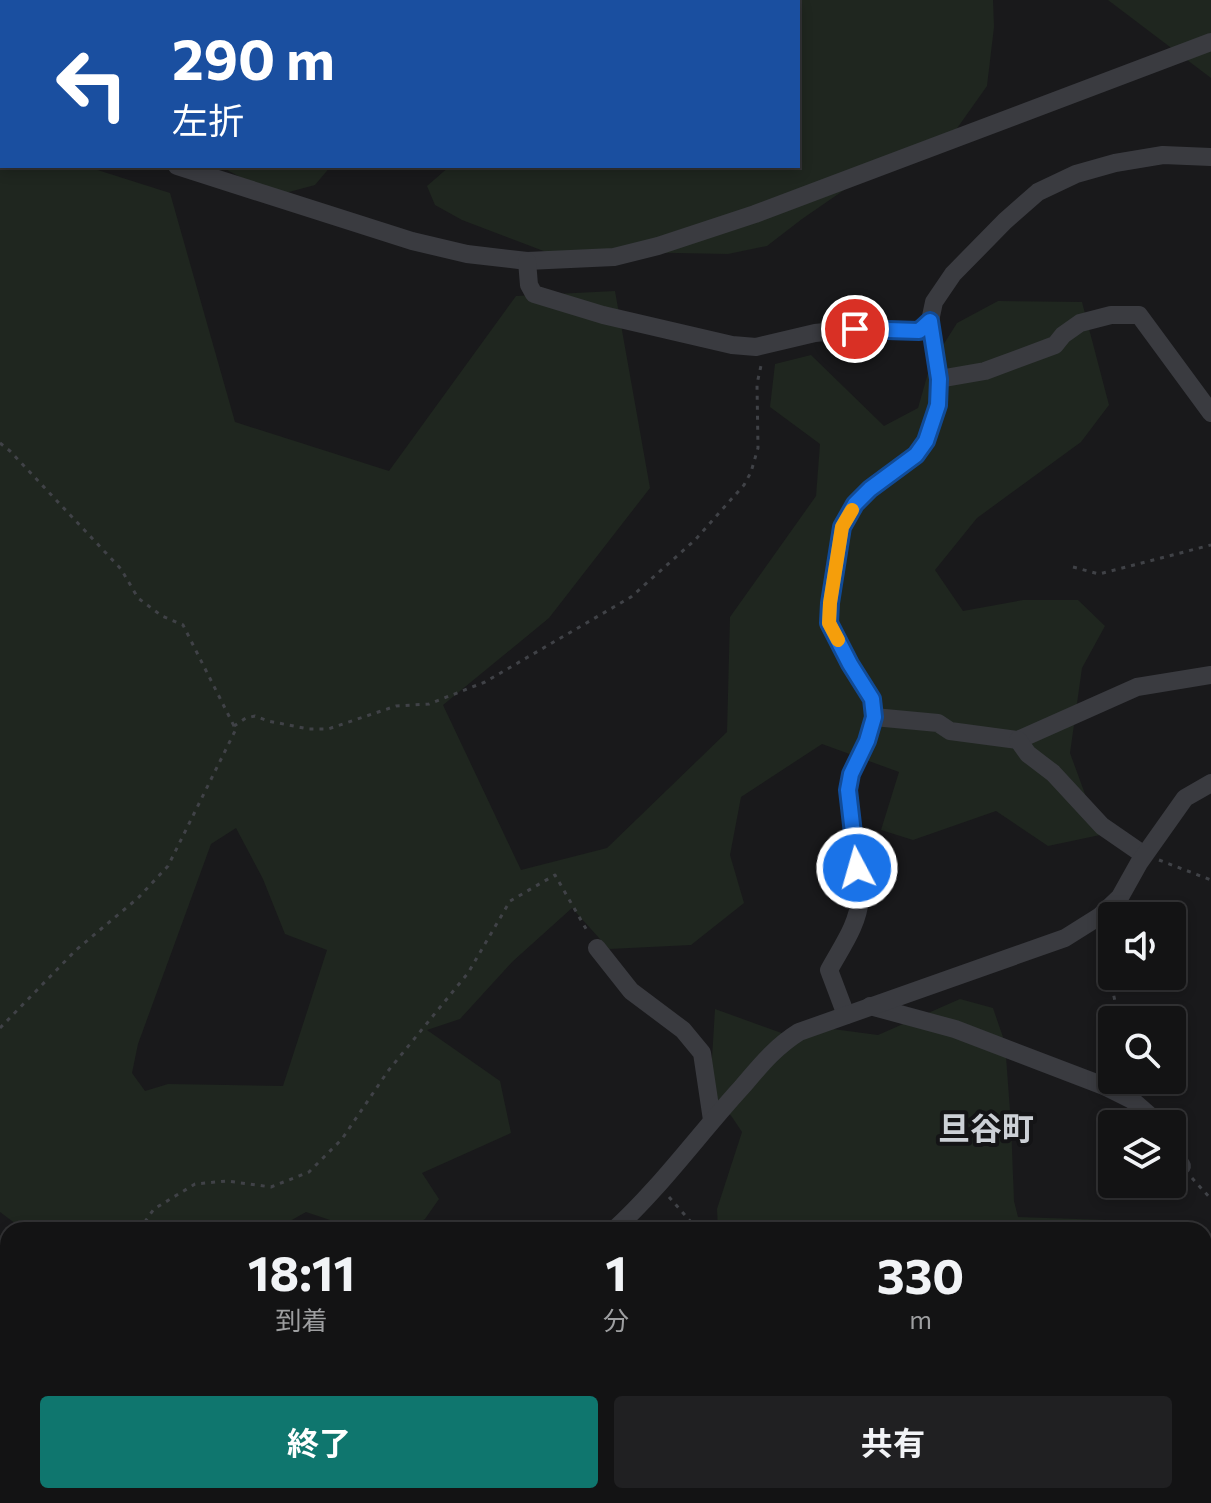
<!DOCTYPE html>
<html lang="ja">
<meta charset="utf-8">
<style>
:root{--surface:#131314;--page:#202022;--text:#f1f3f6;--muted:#9d9ea0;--line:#323234;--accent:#0f766e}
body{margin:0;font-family:Commissioner,"Noto Sans JP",sans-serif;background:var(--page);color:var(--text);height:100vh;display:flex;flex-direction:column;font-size:30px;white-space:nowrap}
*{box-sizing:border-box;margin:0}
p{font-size:26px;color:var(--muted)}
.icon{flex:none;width:44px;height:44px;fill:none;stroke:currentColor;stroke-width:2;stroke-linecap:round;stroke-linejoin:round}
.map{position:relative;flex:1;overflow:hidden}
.side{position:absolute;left:0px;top:1222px;width:1212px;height:282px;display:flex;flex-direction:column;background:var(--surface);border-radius:24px 24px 0 0;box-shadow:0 4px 12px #0003,0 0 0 2px var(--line)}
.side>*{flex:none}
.top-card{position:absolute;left:0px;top:0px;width:800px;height:168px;box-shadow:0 4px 12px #0003,0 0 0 2px var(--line);background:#1a4fa0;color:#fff;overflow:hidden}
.buttons{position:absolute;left:1098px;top:902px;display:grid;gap:16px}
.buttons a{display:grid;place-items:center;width:88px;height:88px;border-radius:8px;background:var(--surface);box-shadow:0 4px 12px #0003,0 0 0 2px var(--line);font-size:40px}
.pin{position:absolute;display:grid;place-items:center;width:68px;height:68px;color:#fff;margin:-34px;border:4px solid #fff;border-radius:50%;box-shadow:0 2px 8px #0007}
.me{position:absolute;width:88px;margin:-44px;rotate:354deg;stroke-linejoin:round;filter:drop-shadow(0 0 6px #0008)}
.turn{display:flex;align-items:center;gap:28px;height:168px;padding:0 40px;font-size:36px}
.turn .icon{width:104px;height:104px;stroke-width:2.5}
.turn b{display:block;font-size:56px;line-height:68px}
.eta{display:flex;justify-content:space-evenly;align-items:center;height:136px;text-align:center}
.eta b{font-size:48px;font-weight:700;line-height:56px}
.button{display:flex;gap:16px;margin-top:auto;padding:16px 40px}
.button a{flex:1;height:92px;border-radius:8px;background:var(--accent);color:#fff;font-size:32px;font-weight:700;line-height:92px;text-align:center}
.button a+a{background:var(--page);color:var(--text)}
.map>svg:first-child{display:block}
.green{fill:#1f261f;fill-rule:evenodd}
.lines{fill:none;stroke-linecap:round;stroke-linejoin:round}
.path{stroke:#404247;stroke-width:3;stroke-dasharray:4 6;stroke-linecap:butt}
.minor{stroke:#3a3b40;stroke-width:18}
.route-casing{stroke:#114b97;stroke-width:20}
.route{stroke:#1a73e8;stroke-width:14}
.slow{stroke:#f59e0b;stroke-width:14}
.labels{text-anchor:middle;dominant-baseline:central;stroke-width:8;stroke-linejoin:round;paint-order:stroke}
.neighbourhood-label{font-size:32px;font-weight:bold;fill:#ccd0d6;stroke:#141416}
</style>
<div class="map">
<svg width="1211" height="1503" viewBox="0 0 1211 1503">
<rect width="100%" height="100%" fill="#19191b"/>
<g class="green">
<polygon points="0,0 443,0 443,2 2,2 2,67 0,67"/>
<polygon points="597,0 993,0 994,27 987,86 953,134 863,177 802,219 767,246 728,254 624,252 562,258 462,220 435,205 427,186 450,166 798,166 798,2 596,2"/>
<polygon points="1108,0 1211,0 1211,78"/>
<path d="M 0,139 L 2,140 L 2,166 L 85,166 L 170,193 L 235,422 L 389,471 L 516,296 L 615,291 L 650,488 L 549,618 L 443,705 L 521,870 L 607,848 L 727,732 L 730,617 L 816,496 L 820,444 L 770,407 L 775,364 L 811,355 L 884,426 L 918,408 L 930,366 L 957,323 L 998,301 L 1082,302 L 1109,405 L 1081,442 L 977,518 L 935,570 L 963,611 L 1023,600 L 1078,600 L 1105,626 L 1082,668 L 1070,753 L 1100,835 L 1048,846 L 996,811 L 913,840 L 881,830 L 899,772 L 822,744 L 741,797 L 730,855 L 744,903 L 691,945 L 609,949 L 572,908 L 512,962 L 460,1019 L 427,1030 L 500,1081 L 511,1133 L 422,1173 L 439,1199 L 425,1219 L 407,1230 L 360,1230 L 306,1212 L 274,1230 L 24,1230 L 0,1212 ZM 236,828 L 263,879 L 285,934 L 327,950 L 283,1086 L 168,1084 L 145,1091 L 132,1073 L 138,1044 L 211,844 Z"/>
<polygon points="220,166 331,166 315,185 274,196"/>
<polygon points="960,999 993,1008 1005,1043 1011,1124 1014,1201 1018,1217 1106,1220 1108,1230 718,1230 717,1209 742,1132 732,1117 713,1096 711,1075 715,1009 790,1036 825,1028 878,1035"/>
<polygon points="0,1321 8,1323 8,1430 0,1436"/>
<polygon points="622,1496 1050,1496 1049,1503 621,1503"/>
</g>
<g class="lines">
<g class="path">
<polyline points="0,443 10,451 121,569 138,598 162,616 183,625 234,726"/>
<polyline points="1073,567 1099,574 1211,545"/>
<polyline points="1159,860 1211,880"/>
<polyline points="1115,976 1113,992 1119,1020"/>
<polyline points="0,1028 76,950 138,898 168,866 236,729 234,726 246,718 255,716 268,721 309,729 328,729 396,706 429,704 485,682 631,597 695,540 744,485 751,472 758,448 757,384 762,361"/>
<polyline points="1192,1178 1211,1199"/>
<polyline points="669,1197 698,1230"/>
<polyline points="139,1230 154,1209 195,1184 227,1181 271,1187 309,1172 342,1139 388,1071 468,973 510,901 555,875 589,934"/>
<polyline points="1204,1261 1211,1254"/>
<polyline points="19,1503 29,1496"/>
<polyline points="465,1503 466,1496"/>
</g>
<g class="minor">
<polyline points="0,111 2,111"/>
<polyline points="177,166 412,241 467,254 527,261 614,257 658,246 755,214 1211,42"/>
<polyline points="527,261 529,285 534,294 603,315 732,345 756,347 815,333 855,329 919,331 930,321 934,302 953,274 1005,221 1038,192 1076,174 1115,163 1163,155 1211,157"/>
<polyline points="939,379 985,371 1055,345 1063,335 1080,323 1111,315 1139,315 1211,413"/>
<polyline points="874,717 938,723 950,731 1018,740 1137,687 1211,675"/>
<polyline points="1018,740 1028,754 1053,773 1102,826 1144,855"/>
<polyline points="597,948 631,991 683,1030 702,1053 712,1120"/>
<polyline points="870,1006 955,1029 1104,1086 1132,1100 1148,1114 1155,1124"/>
<path d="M 846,1015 L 829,970 C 842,946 858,925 860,898 L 848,790 L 851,774 L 867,741 L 874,717 L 872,699 L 850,664 L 829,623 L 830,603 L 842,527 L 855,504 L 870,489 L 916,455 L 926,441 L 938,405 L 939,379 L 930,321"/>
<polyline points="1172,1151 1182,1166"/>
<path d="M 614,1230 C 661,1187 699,1134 742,1087 C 760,1066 775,1047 799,1032 L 1065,938 L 1100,916 L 1120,897 L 1139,863 L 1185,798 L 1211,783"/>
<polyline points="200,1503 209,1496"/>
</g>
</g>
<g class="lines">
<g class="route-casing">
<polyline id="route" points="855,329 919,331 930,321 939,379 938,405 926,441 916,455 870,489 855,504 842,527 830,603 829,623 850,664 872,699 874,717 867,741 851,774 848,790 857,868"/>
</g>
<use href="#route" class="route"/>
<polyline class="slow" points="838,640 829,623 830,603 842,527 852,510"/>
</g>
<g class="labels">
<g class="neighbourhood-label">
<text x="986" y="1127">旦谷町</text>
</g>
</g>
</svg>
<div class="buttons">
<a><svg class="icon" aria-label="sound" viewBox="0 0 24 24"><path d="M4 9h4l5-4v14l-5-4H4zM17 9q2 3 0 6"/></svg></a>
<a><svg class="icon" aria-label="search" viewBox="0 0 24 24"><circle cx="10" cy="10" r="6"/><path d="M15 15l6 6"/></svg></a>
<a><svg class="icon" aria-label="layers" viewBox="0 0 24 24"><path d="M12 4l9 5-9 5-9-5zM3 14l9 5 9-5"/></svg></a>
</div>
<div class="pin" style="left:855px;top:329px;background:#d93025"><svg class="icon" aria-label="arrive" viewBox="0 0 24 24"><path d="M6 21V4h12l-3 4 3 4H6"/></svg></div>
<svg class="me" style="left:857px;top:868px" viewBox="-20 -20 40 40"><circle r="17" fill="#1a73e8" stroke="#fff" stroke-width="3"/><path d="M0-11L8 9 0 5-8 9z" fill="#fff"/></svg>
<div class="top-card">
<div class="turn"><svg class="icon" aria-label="left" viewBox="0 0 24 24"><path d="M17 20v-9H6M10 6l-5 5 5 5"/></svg><div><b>290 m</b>左折</div></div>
</div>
<section class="side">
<div class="eta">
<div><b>18:11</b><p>到着</p></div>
<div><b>1</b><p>分</p></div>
<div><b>330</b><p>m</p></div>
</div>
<div class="button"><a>終了</a><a>共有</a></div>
</section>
</div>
